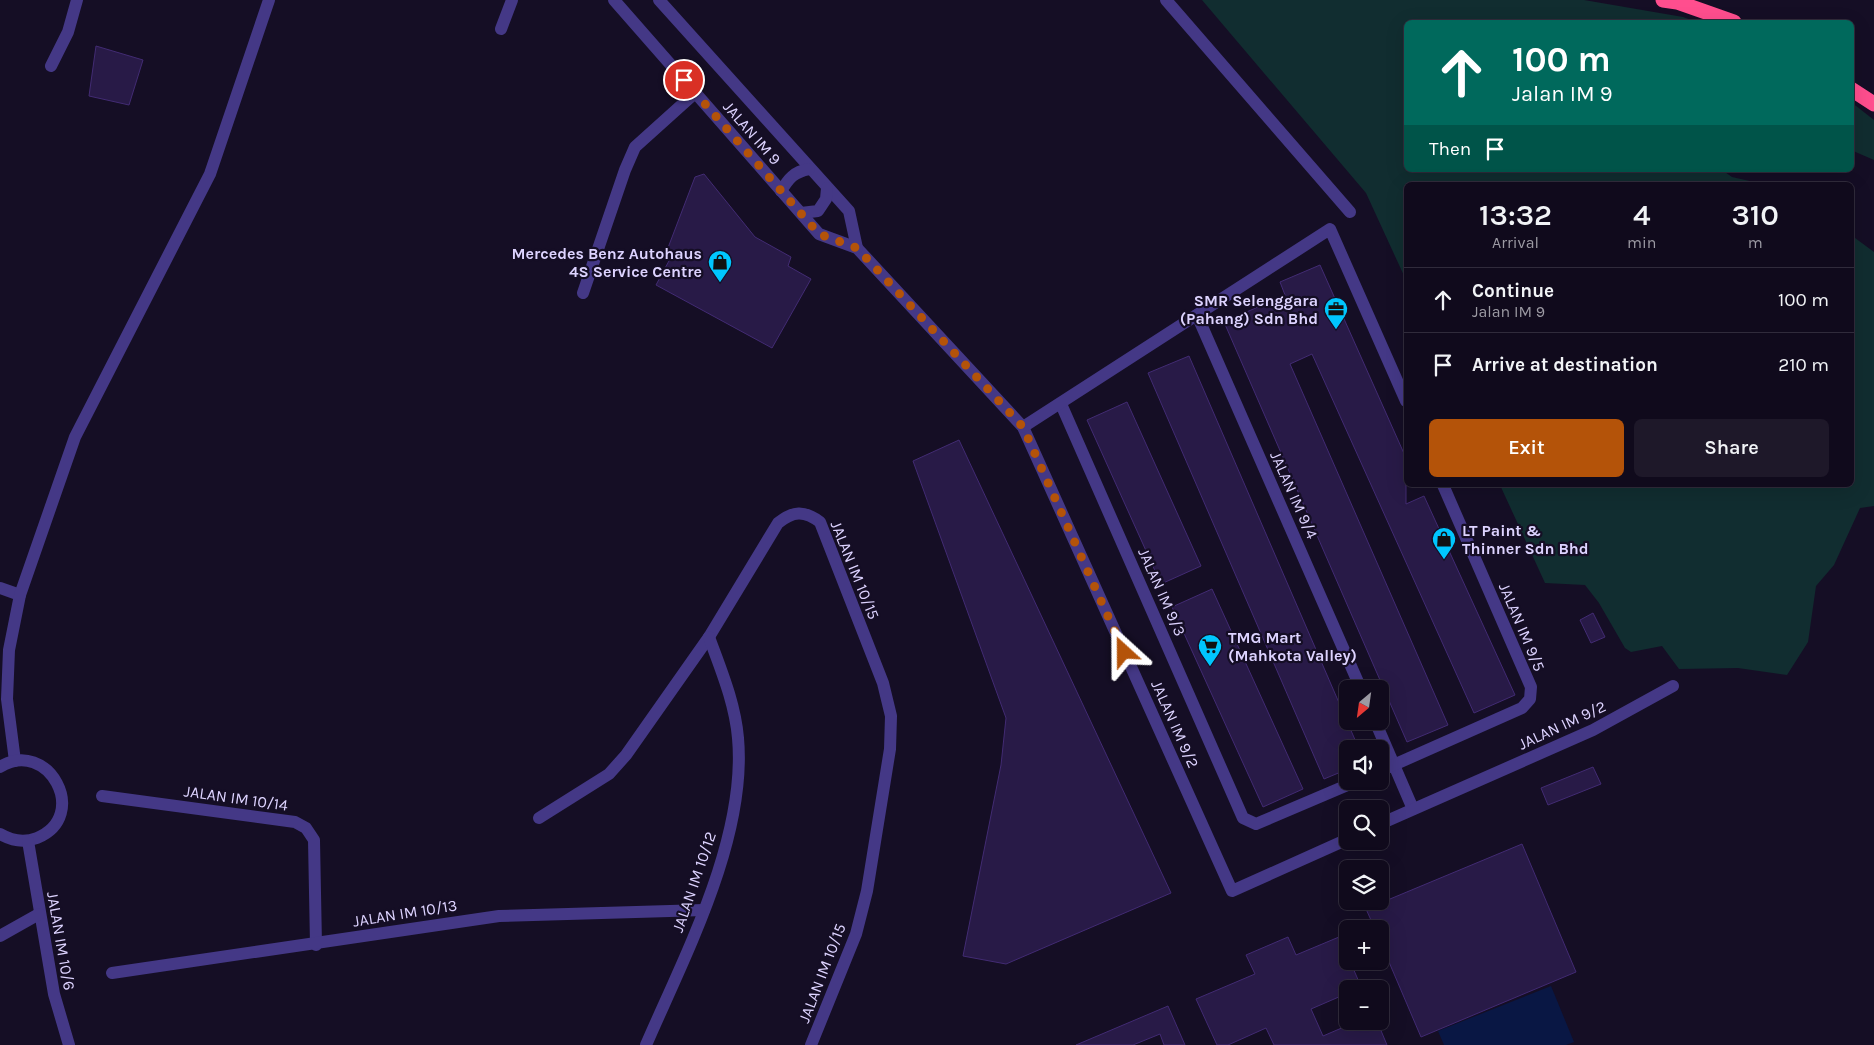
<!DOCTYPE html>
<meta charset="utf-8">
<style>
:root{--surface:#100a1c;--page:#1e1829;--text:#f1f3f6;--muted:#9c9aa3;--line:#302b3b;--accent:#b45309}
body{margin:0;font-family:Karla,sans-serif;background:var(--page);color:var(--text);height:100vh;display:flex;flex-direction:column;font-size:19px;white-space:nowrap}
*{box-sizing:border-box;margin:0}
p{font-size:16px;color:var(--muted)}
.icon{flex:none;width:28px;height:28px;fill:none;stroke:currentColor;stroke-width:2;stroke-linecap:round;stroke-linejoin:round}
.map{position:relative;flex:1;overflow:hidden}
.side{position:absolute;left:1404px;top:182px;width:450px;height:305px;display:flex;flex-direction:column;background:var(--surface);border-radius:8px;box-shadow:0 5px 20px #0002,0 0 0 1px var(--line)}
.side>*{flex:none}
.guide{position:absolute;left:1404px;top:20px;width:450px;height:152px;border-radius:8px;box-shadow:0 5px 20px #0002,0 0 0 1px var(--line);background:#00695c;color:#fff;overflow:hidden}
.needle{width:32px;rotate:209deg}
.buttons{position:absolute;left:1339px;top:680px;display:grid;gap:10px}
.buttons a{display:grid;place-items:center;width:50px;height:50px;border-radius:8px;background:var(--surface);box-shadow:0 5px 20px #0002,0 0 0 1px var(--line);font-size:25px}
.pin{position:absolute;display:grid;place-items:center;width:42px;height:42px;color:#fff;margin:-21px;border:2px solid #fff;border-radius:50%;box-shadow:0 1px 5px #0007}
.me{position:absolute;width:55px;margin:-28px;rotate:336deg;stroke-linejoin:round;filter:drop-shadow(0 0 4px #0008)}
.turn{display:flex;align-items:center;gap:18px;height:105px;padding:0 25px;font-size:22px}
.turn .icon{width:65px;height:65px;stroke-width:2.5}
.turn b{display:block;font-size:35px;line-height:42px}
.then{display:flex;align-items:center;height:48px;padding:0 25px;background:#0003;gap:10px;font-size:19px}
.eta{display:flex;justify-content:space-evenly;align-items:center;height:85px;text-align:center}
.eta b{font-size:30px;font-weight:600;line-height:35px}
.button{display:flex;gap:10px;margin-top:auto;padding:10px 25px}
.button a{flex:1;height:58px;border-radius:8px;background:var(--accent);color:#fff;font-size:20px;font-weight:600;line-height:58px;text-align:center}
.button a+a{background:var(--page);color:var(--text)}
ul{padding:0;list-style:none}
li{display:flex;align-items:center;gap:15px;height:65px;padding:0 25px;border-top:1px solid var(--line)}
li div{flex:1}
li b{display:block;font-size:19px}
li em{font-style:normal}
.map>svg:first-child{display:block}
.green{fill:#112d30}
.water{fill:#091744}
.building{fill:#281a47;stroke:#422b73}
.lines{fill:none;stroke-linecap:round;stroke-linejoin:round}
.minor{stroke:#443886;stroke-width:12}
.highway{stroke:#ff4e8e;stroke-width:15}
.route{stroke:#b45309;stroke-width:9;stroke-dasharray:0 16.2}
.labels{text-anchor:middle;dominant-baseline:central;stroke-width:4.5;stroke-linejoin:round;paint-order:stroke}
.street-label{font-size:16px;fill:#ddd3ff;stroke:#150e25}
.poi-label{font-size:16px;font-weight:bold;fill:#ddd3ff;stroke:#150e25;text-anchor:end}
</style>
<div class="map">
<svg width="1874" height="1045" viewBox="0 0 1874 1045">
<rect width="100%" height="100%" fill="#150e25"/>
<g class="green">
<polygon points="1202,0 1584,0 1683,17 1697,22 1406,22 1406,170 1722,170 1732,177 1767,185 1406,185 1406,280 1366,193"/>
<polygon points="1851,102 1874,120 1874,160 1851,150"/>
<polygon points="1851,235 1874,252 1874,506 1860,508 1834,565 1816,586 1808,642 1787,675 1738,668 1679,669 1662,646 1631,652 1625,648 1599,603 1585,585 1545,583 1500,485 1851,485"/>
</g>
<polygon class="water" points="1551,986 1574,1042 1566,1045 1444,1045 1438,1031"/>
<g class="building">
<polygon points="96,46 143,60 129,105 89,96"/>
<polygon points="704,174 755,237 791,257 788,266 811,279 772,348 656,285 670,259 666,253 695,177"/>
<polygon points="1320,265 1406,458 1406,504 1424,496 1515,695 1474,713 1312,354 1290,364 1448,725 1407,742 1224,322 1285,295 1280,282"/>
<polygon points="1189,356 1359,749 1348,749 1348,769 1324,779 1148,373"/>
<polygon points="1127,402 1201,566 1161,584 1087,420"/>
<polygon points="959,440 1171,893 1006,964 963,956 1001,765 1006,718 913,461"/>
<polygon points="1212,589 1303,789 1263,807 1172,607"/>
<polygon points="1593,613 1605,637 1591,643 1580,620"/>
<polygon points="1593,767 1601,784 1548,805 1541,788"/>
<polygon points="1522,844 1576,972 1421,1037 1380,941 1380,929 1375,929 1366,909"/>
<polygon points="1288,937 1296,955 1339,937 1348,955 1348,961 1350,961 1362,989 1348,989 1348,993 1311,1009 1323,1036 1358,1021 1377,1021 1387,1045 1274,1045 1266,1028 1228,1045 1217,1045 1196,999 1255,974 1246,955"/>
<polygon points="1168,1006 1185,1045 1164,1045 1160,1034 1133,1045 1076,1045"/>
</g>
<g class="lines">
<g class="minor">
<polyline points="614,0 819,234 857,248 1023,427 1232,891 1348,839"/>
<polyline points="659,0 849,211 857,248"/>
<polyline points="1166,0 1350,212"/>
<polyline points="501,29 512,0"/>
<polyline points="51,66 68,32 77,0"/>
<path d="M 781,191 C 789,178 794,172 809,169"/>
<polyline points="801,213 818,211 826,199 827,188"/>
<polyline points="583,293 625,170 635,147 695,93"/>
<polyline points="1197,315 1361,689"/>
<polyline points="1061,404 1243,818 1256,824 1357,781"/>
<polyline points="1023,427 1330,229 1406,401"/>
<polyline points="0,588 20,595"/>
<polyline points="1375,721 1413,809"/>
<polyline points="15,761 7,699 9,650 20,595 75,437 210,174 269,0"/>
<path d="M 0,767 C 48,737 91,816 37,838 C 24,843 12,841 0,834"/>
<polyline points="1380,771 1522,708 1530,699 1531,687 1443,485"/>
<polyline points="102,796 295,822 306,828 314,840 316,945"/>
<path d="M 539,818 L 609,774 L 626,755 L 709,637 L 778,523 C 793,511 804,510 820,522 L 883,683 L 891,716 L 890,749 L 867,891 L 856,934 L 811,1045"/>
<polyline points="1380,824 1593,730 1673,686"/>
<polyline points="28,841 54,994 69,1045"/>
<polyline points="0,936 39,914"/>
<polyline points="112,973 499,916 704,910"/>
<path d="M 646,1045 C 685,955 747,838 738,738 C 735,703 721,670 709,637"/>
</g>
<g class="highway">
<polyline points="1663,0 1677,2 1734,22"/>
<polyline points="1851,89 1874,104"/>
</g>
</g>
<g class="lines">
<polyline class="route" points="684,80 819,234 857,248 1023,427 1124,652"/>
</g>
<defs>
<g id="shop-pin" transform="scale(1.25)"><path d="M0 17L-7.5 6A9.5 9.5 0 1 1 7.5 6Z" fill="#00c6fe" stroke="#150e25"/><path d="M-5-2.5h2.3a2.7 3.5 0 0 1 5.4 0H5L5.5 6h-11ZM-1.5-2.5h3a1.5 2.3 0 0 0-3 0Z" fill="#111"/></g>
<g id="office-pin" transform="scale(1.25)"><path d="M0 17L-7.5 6A9.5 9.5 0 1 1 7.5 6Z" fill="#00c6fe" stroke="#150e25"/><path d="M-6-3h4V-5.5h4V-3h4V5H-6ZM-1-4.5V-3h2v-1.5ZM-6 0V1H6V0Z" fill="#111"/></g>
<g id="supermarket-pin" transform="scale(1.25)"><path d="M0 17L-7.5 6A9.5 9.5 0 1 1 7.5 6Z" fill="#00c6fe" stroke="#150e25"/><path d="M-6-5.5h2.5l.6 2H6L4.5 2H-2.5L-4.4-4H-6ZM-1.5 3.2a1.3 1.3 0 1 0 .1 0ZM3 3.2a1.3 1.3 0 1 0 .1 0Z" fill="#111"/></g>
</defs>
<g fill-rule="evenodd">
<use href="#shop-pin" x="720" y="262"/>
<use href="#office-pin" x="1336" y="309"/>
<use href="#shop-pin" x="1444" y="539"/>
<use href="#supermarket-pin" x="1210" y="646"/>
</g>
<g class="labels">
<g class="street-label">
<text transform="translate(752 133) rotate(49)">JALAN IM 9</text>
<text transform="translate(1294 495) rotate(66)">JALAN IM 9/4</text>
<text transform="translate(855 570) rotate(68)">JALAN IM 10/15</text>
<text transform="translate(1162 592) rotate(66)">JALAN IM 9/3</text>
<text transform="translate(1522 627) rotate(67)">JALAN IM 9/5</text>
<text transform="translate(1175 724) rotate(66)">JALAN IM 9/2</text>
<text transform="translate(1562 725) rotate(-25)">JALAN IM 9/2</text>
<text transform="translate(236 798) rotate(8)">JALAN IM 10/14</text>
<text transform="translate(694 882) rotate(-71)">JALAN IM 10/12</text>
<text transform="translate(405 913) rotate(-9)">JALAN IM 10/13</text>
<text transform="translate(61 941) rotate(80)">JALAN IM 10/6</text>
<text transform="translate(822 973) rotate(-69)">JALAN IM 10/15</text>
</g>
<g class="poi-label">
<text x="702" y="253">Mercedes Benz Autohaus<tspan x="702" dy="18">4S Service Centre</tspan></text>
<text x="1318" y="300">SMR Selenggara<tspan x="1318" dy="18">(Pahang) Sdn Bhd</tspan></text>
<text x="1462" y="530" text-anchor="start">LT Paint &amp;<tspan x="1462" dy="18">Thinner Sdn Bhd</tspan></text>
<text x="1228" y="637" text-anchor="start">TMG Mart<tspan x="1228" dy="18">(Mahkota Valley)</tspan></text>
</g>
</g>
</svg>
<div class="buttons">
<a><svg class="needle" viewBox="-14 -14 28 28"><path d="M0-13l5 13h-10z" fill="#e53935"/><path d="M0 13l5-13h-10z" fill="#9c9aa3"/></svg></a>
<a><svg class="icon" aria-label="sound" viewBox="0 0 24 24"><path d="M4 9h4l5-4v14l-5-4H4zM17 9q2 3 0 6"/></svg></a>
<a><svg class="icon" aria-label="search" viewBox="0 0 24 24"><circle cx="10" cy="10" r="6"/><path d="M15 15l6 6"/></svg></a>
<a><svg class="icon" aria-label="layers" viewBox="0 0 24 24"><path d="M12 4l9 5-9 5-9-5zM3 14l9 5 9-5"/></svg></a>
<a>+</a>
<a>−</a>
</div>
<div class="pin" style="left:684px;top:80px;background:#d93025"><svg class="icon" aria-label="arrive" viewBox="0 0 24 24"><path d="M6 21V4h12l-3 4 3 4H6"/></svg></div>
<svg class="me" style="left:1124px;top:652px" viewBox="-20 -20 40 40"><path d="M0-17L14 15 0 8-14 15z" fill="#b45309" stroke="#fff" stroke-width="4"/></svg>
<div class="guide">
<div class="turn"><svg class="icon" aria-label="ahead" viewBox="0 0 24 24"><path d="M12 20V5M6 11l6-6 6 6"/></svg><div><b>100 m</b>Jalan IM 9</div></div>
<div class="then">Then<svg class="icon" aria-label="arrive" viewBox="0 0 24 24"><path d="M6 21V4h12l-3 4 3 4H6"/></svg></div>
</div>
<section class="side">
<div class="eta">
<div><b>13:32</b><p>Arrival</p></div>
<div><b>4</b><p>min</p></div>
<div><b>310</b><p>m</p></div>
</div>
<ul>
<li><svg class="icon" aria-label="ahead" viewBox="0 0 24 24"><path d="M12 20V5M6 11l6-6 6 6"/></svg><div><b>Continue</b><p>Jalan IM 9</p></div><em>100 m</em></li>
<li><svg class="icon" aria-label="arrive" viewBox="0 0 24 24"><path d="M6 21V4h12l-3 4 3 4H6"/></svg><div><b>Arrive at destination</b></div><em>210 m</em></li>
</ul>
<div class="button"><a>Exit</a><a>Share</a></div>
</section>
</div>
